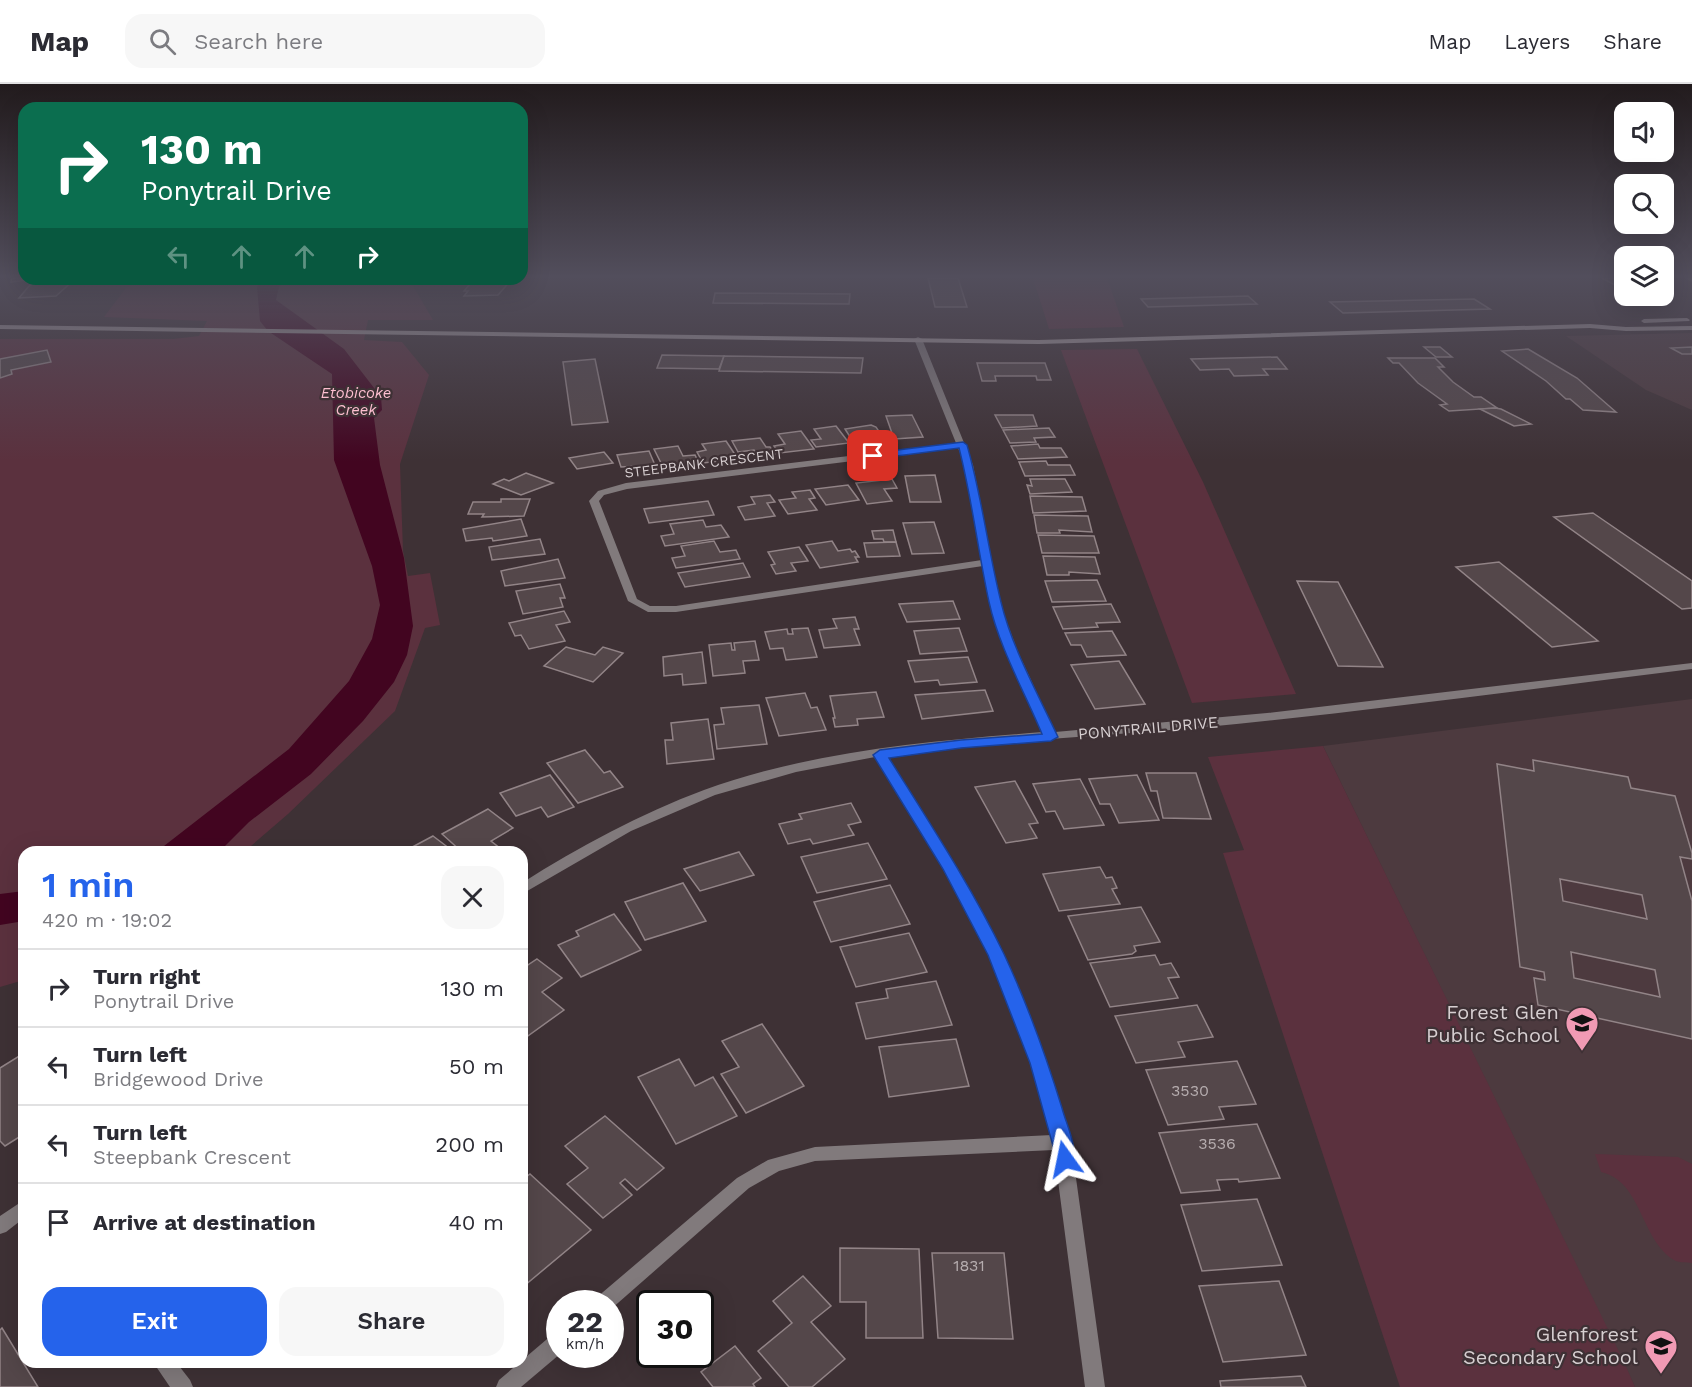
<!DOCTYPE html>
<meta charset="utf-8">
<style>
:root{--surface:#fff;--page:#f7f7f7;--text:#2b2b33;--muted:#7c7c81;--line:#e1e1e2;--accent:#2563eb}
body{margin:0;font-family:"Work Sans",sans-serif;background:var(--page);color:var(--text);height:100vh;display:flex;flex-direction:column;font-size:22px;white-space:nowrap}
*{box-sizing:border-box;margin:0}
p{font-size:20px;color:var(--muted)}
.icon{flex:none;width:33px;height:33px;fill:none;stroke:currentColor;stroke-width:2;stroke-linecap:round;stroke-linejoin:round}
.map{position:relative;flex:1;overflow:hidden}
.drawer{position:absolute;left:18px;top:762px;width:510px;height:522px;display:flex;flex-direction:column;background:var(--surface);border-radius:18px;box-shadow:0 6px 24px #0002}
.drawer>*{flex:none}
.top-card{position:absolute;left:18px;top:18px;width:510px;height:183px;border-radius:18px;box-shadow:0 6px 24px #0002;background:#0b6e4f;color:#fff;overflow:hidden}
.buttons{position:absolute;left:1614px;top:18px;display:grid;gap:12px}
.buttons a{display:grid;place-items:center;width:60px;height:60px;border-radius:12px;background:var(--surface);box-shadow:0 6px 24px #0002;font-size:30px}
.speed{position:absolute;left:546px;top:1206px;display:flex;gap:12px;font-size:30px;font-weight:700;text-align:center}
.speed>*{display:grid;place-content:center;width:78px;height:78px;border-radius:50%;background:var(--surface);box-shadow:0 6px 24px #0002;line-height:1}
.speed small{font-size:15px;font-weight:400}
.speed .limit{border:3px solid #111;border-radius:9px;background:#fff;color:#111}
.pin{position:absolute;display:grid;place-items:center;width:51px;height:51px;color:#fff;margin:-26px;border-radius:12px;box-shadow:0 3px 9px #0006}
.me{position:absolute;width:66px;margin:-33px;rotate:348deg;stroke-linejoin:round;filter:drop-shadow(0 0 4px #0008)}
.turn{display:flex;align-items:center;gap:21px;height:126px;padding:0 24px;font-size:27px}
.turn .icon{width:78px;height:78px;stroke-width:2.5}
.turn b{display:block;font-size:42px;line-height:51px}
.lanes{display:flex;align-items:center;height:57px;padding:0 24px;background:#0003;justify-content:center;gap:30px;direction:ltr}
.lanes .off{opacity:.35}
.round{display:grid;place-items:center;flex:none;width:63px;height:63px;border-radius:18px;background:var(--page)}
.head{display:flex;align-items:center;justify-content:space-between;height:102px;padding:0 24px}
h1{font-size:36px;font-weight:600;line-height:45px;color:var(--accent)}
.cta{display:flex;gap:12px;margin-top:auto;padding:12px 24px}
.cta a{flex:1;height:69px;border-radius:18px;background:var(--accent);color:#fff;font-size:24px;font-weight:600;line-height:69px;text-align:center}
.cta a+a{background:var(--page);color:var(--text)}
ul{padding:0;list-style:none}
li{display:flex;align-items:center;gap:18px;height:78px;padding:0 24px;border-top:2px solid var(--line)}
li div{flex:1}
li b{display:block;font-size:22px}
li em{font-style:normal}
header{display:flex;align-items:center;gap:36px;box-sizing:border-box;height:84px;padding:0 30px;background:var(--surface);border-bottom:2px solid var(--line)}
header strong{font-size:28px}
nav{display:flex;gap:33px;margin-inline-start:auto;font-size:21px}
.search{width:420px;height:54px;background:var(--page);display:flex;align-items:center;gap:15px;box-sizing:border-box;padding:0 21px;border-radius:18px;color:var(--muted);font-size:22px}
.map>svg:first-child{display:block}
.built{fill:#4d3a3f}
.green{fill:#5b313e}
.water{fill:#420520}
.building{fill:#54474a;stroke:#928487;stroke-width:1.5;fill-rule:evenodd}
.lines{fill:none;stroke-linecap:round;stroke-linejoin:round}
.street{fill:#817a7c;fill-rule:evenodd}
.secondary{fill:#aba1a3;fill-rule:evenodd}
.route{fill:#2563eb;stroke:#184099;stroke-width:1.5}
.labels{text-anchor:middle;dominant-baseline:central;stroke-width:4.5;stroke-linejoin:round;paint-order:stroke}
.far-street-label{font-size:14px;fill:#d7cfd1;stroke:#3e3135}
.far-water-label{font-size:15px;font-style:italic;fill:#fcbecf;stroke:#3e3135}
.street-label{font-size:16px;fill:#d7cfd1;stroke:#3e3135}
.near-number-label{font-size:16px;fill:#b6adaf}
.near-poi-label{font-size:20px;fill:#d7cfd1;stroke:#3e3135;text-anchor:end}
</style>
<header>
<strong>Map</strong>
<div class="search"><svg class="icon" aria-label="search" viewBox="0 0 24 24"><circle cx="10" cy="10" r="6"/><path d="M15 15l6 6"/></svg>Search here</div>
<nav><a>Map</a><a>Layers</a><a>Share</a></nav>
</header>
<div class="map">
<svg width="1692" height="1303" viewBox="0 0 1692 1303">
<rect width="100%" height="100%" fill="#3e3135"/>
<g class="built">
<polygon points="1692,249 1692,326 1646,306 1566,252"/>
<polygon points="1692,615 1692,1303 1635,1303 1323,662"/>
</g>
<g class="green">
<polygon points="1033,194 1107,194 1124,243 1049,245"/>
<polygon points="144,195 409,195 433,236 368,236 364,256 402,258 429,291 400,380 403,467 408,492 430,489 440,541 425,544 395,627 288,730 244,768 24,768 24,896 0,903 0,255 173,255 199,252 207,237 104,233 126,204"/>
<polygon points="1137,265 1203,398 1296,610 1192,619 1061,266"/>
<polygon points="1323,662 1624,1278 1635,1303 1400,1303 1223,769 1244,766 1208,673"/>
<path d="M 1595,1070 L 1678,1073 L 1692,1080 L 1692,1179 C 1687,1178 1678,1179 1674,1176 C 1640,1155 1642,1097 1601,1088 Z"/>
</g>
<g class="water">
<polygon points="263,195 286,195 279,203 276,216 344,265 381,313 382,326 374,334 380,381 404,474 413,542 407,571 394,598 363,637 311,690 249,738 219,768 150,768 164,762 289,665 349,597 372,555 380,521 372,482 334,376 332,290 268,247 260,237 257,203"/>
<polygon points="24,807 24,837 0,841 0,810"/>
</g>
<g class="building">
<polygon points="12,194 24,195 75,195 56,212 19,214 29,202 36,198 30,198 34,195 11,198"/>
<polygon points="928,194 958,194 967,223 935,223"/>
<polygon points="1602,194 1624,194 1624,206"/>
<polygon points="474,195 512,195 498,211 464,212 468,207 464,207"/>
<polygon points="715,209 850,210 849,220 713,219"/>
<polygon points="1248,212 1257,220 1148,223 1141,215"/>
<polygon points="1474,215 1490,225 1343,229 1330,218"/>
<polygon points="1424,263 1440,263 1452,273 1436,273"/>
<polygon points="1692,263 1692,270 1682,270 1671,264"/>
<polygon points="1528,265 1577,294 1616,328 1583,326 1570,315 1566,315 1546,297 1502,267"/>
<polygon points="47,266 51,278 11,286 12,290 0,294 0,275"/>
<polygon points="662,271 724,272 719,285 657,284"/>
<polygon points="724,272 863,274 861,289 719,287"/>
<polygon points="1277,273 1287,285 1263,285 1268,291 1234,292 1229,285 1200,286 1191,275"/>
<polygon points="1388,274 1435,274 1444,283 1438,283 1453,298 1474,313 1481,313 1497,324 1449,327 1440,321 1447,320 1418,299 1399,279 1393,279"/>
<polygon points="595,275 608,338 572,341 563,278"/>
<polygon points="977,279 1045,279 1051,296 1037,296 1036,292 995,292 996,297 982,297"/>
<polygon points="1495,324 1501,325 1531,340 1514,342 1480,325"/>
<polygon points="912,331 923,353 894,355 886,332"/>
<polygon points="995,331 1033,331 1037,342 1002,344"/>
<polygon points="871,341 876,343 885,356 852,356 845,345"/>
<polygon points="836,342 849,359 816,363 811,356 821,355 814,345"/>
<polygon points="1049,344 1055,353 1034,354 1036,358 1010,359 1003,346"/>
<polygon points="801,347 814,365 779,369 774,362 785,360 778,350"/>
<polygon points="760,354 766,363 770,363 775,370 758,372 754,366 738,368 732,357"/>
<polygon points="726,357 738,375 703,379 697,368 706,366 702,360"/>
<polygon points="1038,360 1040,364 1061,364 1067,373 1018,375 1011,362"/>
<polygon points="678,362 683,372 695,371 699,379 663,383 654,365"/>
<polygon points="649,367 655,381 621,383 617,371"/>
<polygon points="604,368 613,379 577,385 569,374"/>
<polygon points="1046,377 1048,381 1070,381 1075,391 1025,392 1019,378"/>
<polygon points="526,389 553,399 521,411 493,400 504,395 509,397"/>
<polygon points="935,391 941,418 910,418 905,392"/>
<polygon points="892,395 897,404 884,405 892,417 867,420 856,399"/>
<polygon points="1030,395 1065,395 1072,408 1030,410 1027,401 1032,402"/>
<polygon points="848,401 859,416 826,421 815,405"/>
<polygon points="810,406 815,414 809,415 817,426 788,430 779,416 796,414 792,408"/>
<polygon points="770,411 775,418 767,419 775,432 745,436 738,423 755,420 751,413"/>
<polygon points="1030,412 1082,413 1086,427 1033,429"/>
<polygon points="501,415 530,415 524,432 482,433 484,430 468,430 473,418 501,418"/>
<polygon points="708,417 714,431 649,439 644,425"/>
<polygon points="1593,429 1692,497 1692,524 1682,525 1554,433"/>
<polygon points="1034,431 1088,432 1092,448 1059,446 1060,449 1037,449"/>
<polygon points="521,435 527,452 493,457 492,454 466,457 463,445"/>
<polygon points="703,436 706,443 721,441 729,453 665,462 661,452 674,450 670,440"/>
<polygon points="934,438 944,469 912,470 903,439"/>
<polygon points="893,446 896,458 884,458 883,455 874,455 872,447"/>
<polygon points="1038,451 1094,452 1099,469 1042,469"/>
<polygon points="540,455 545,470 492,476 489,463"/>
<polygon points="714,457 720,468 736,466 740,475 676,484 672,474 685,472 681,462"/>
<polygon points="832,457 838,467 850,465 852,468 855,467 859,473 855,473 858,478 820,484 806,461"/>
<polygon points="896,458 900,472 867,473 864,459"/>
<polygon points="799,463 808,477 791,479 796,487 776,490 771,481 775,480 768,468"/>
<polygon points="1043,472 1095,473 1100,490 1069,488 1069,491 1047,491"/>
<polygon points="558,475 565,494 505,502 501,487"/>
<polygon points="1499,478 1598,557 1552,563 1456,483"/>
<polygon points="743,479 750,493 685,503 678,489"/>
<polygon points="1097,496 1106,517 1052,518 1045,497"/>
<polygon points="1297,497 1338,498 1383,583 1338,582"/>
<polygon points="560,500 565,514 560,514 563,523 523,530 516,507"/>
<polygon points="953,517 960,535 907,538 899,520"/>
<polygon points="1111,520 1120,538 1096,539 1098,543 1063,545 1053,523"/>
<polygon points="564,527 570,538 556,541 565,557 529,565 521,551 515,552 509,539"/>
<polygon points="855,533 859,545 854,545 860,561 824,564 819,546 837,544 833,535"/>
<polygon points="808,544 817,573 786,576 783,564 770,565 765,548 787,545 788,550 793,550 792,545"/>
<polygon points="959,544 967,567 920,570 914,547"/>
<polygon points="1112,547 1126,571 1087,573 1081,561 1071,561 1065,549"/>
<polygon points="755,557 759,576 743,577 745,589 713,592 709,561 731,559 732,566 735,566 734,559"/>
<polygon points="566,563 595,571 603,563 623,569 593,598 544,582"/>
<polygon points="702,568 706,599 683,601 682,590 664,592 663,573"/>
<polygon points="968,573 977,598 940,601 938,596 915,598 908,577"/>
<polygon points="1119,577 1145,620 1095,625 1071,581"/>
<polygon points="985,606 993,627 922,635 915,611"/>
<polygon points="876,608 884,633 857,635 858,641 835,643 833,634 835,634 830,612"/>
<polygon points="805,609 811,624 817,623 826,646 779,652 766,614"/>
<polygon points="759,621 767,660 717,665 714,641 724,640 721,624"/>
<polygon points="708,635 714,675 667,680 665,656 673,656 671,639"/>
<polygon points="585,666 604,689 610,687 623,703 578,719 547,679"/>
<path d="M 1533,676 L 1628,693 L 1631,704 L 1675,712 L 1692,769 L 1692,775 L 1680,773 L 1692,817 L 1692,955 L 1538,921 L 1534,894 L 1545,896 L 1544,888 L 1520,883 L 1497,680 L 1534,687 ZM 1560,795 L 1642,811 L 1647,835 L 1563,817 ZM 1571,868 L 1655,886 L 1660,913 L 1574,894 Z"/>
<polygon points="1146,689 1196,689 1211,735 1163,734 1157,707 1151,707"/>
<polygon points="550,691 574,723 548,733 541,723 516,732 500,709"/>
<polygon points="1137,691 1159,736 1119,739 1110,720 1100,720 1089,695"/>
<polygon points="1080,695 1104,741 1064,745 1055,727 1046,728 1033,700"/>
<polygon points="1015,697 1038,739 1029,740 1037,754 1006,759 975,703"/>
<polygon points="851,719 861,738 848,741 854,751 813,760 810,755 788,760 779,740 802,735 799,730"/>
<polygon points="488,725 513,744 491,757 501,765 496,768 462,768 442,750"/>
<polygon points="433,752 454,768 403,768"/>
<polygon points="868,759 887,795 817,809 801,773"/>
<polygon points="739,768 754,791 700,807 684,785"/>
<polygon points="1100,783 1106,794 1112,793 1117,804 1112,805 1120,820 1059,827 1043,790"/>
<polygon points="683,799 706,837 645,856 625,818"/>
<polygon points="890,801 910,840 831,858 814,818"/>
<polygon points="1141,823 1160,858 1134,862 1136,867 1132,870 1088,876 1068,832"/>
<polygon points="614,830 641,866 581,893 558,861 579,852 576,847"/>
<polygon points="909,849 927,888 856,903 840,863"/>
<polygon points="1155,871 1160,881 1171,879 1179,893 1168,894 1178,914 1110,923 1090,879"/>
<polygon points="537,875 562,894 542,908 564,926 525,954 522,951 522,885"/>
<polygon points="936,897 952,941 866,955 856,919 888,914 886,905"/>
<polygon points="1197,921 1213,953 1178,958 1185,973 1136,979 1115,932"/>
<polygon points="762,940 804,1002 746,1029 721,990 739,983 722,957"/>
<polygon points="956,955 969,1002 889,1013 879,963"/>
<polygon points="24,969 24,1050 5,1062 0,1057 0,984"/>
<polygon points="679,975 695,1002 713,993 737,1032 676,1060 638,993"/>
<polygon points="1237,977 1256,1020 1219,1023 1224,1035 1168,1041 1146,986"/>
<polygon points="605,1032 664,1084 637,1106 625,1095 620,1099 632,1111 603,1134 567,1100 588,1084 565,1062"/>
<polygon points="1257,1040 1280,1094 1239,1098 1238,1095 1217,1096 1220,1106 1181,1109 1159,1049"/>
<polygon points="530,1090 591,1146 524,1202 522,1200 522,1096"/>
<polygon points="1257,1115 1282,1181 1202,1187 1181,1121"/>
<polygon points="840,1164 919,1165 923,1254 866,1254 866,1218 840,1218"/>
<polygon points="932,1169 1004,1169 1013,1255 938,1254"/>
<polygon points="803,1192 831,1222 811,1238 845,1275 812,1303 789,1303 758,1267 792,1239 773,1217"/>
<polygon points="1279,1197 1306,1271 1223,1278 1199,1202"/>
<polygon points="2,1244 38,1303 0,1303 0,1246"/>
<polygon points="735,1262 761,1294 753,1300 755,1303 713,1303 701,1288"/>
<polygon points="1301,1292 1306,1303 1221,1303 1220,1297"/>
</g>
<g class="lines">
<g class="street">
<polygon points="1685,194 1692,194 1692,198"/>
<path d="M 918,253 L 922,255 L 973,381 L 1000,520 L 1018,568 L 1055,648 L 1267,629 L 1692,579 L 1692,585 C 1530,605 1368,627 1206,643 C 1099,653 993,656 887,672 L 958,785 L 1003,871 L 1047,979 L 1071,1058 L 1105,1303 L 1085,1303 L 1054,1066 L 815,1077 L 779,1087 L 749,1104 L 610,1226 L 610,1220 L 594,1220 L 596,1214 L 737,1094 L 768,1076 L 815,1063 L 1052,1051 C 1034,990 1015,929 989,871 C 957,802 915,738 875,673 L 796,688 L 715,711 L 631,747 L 522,810 L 522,799 C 580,762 640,730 704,706 C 811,667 930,657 1043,648 L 1008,568 L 990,520 L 983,482 L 676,528 L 648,528 L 628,517 L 589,417 L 598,407 L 626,399 L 956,359 L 914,255 ZM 958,364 L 965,381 L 982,476 L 676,522 L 650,522 L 637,515 L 599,417 L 604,411 L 627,405 Z"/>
<polygon points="24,1116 24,1134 6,1148 0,1150 0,1132"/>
<polygon points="560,1248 560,1270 521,1303 496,1303 499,1296 553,1250"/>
<polygon points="153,1278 176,1278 190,1296 193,1303 170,1303"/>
</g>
<g class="secondary">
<polygon points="1687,234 1690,236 1689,237 1644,239 1641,237 1644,235"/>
<polygon points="1590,240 1626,243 1692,242 1692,246 1626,247 1590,244 1039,260 0,245 0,241 1039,256"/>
</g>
</g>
<linearGradient id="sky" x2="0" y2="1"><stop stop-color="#221b1d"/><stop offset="0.51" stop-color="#524e5c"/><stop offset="1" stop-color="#524e5c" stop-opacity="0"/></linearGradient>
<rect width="1692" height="377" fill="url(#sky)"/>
<path class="route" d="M 963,358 L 967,361 C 982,413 988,466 1001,518 C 1012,564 1038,610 1058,653 L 1051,657 L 961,664 L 889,674 C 929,738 971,802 1004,870 C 1027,919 1046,972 1062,1024 C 1066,1040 1079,1065 1072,1080 L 1065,1083 L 1058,1080 L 1030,979 L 988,871 L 943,785 L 873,671 L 880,666 L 961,656 L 1042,650 C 1024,607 999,563 989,518 C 978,467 972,415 959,364 L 873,375 L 868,372 L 873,369 Z"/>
<defs>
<g id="school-pin" transform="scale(1.725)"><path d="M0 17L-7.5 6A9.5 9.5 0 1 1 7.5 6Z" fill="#f19ab4" stroke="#3e3135"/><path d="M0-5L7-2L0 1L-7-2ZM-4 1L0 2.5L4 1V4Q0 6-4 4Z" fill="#111"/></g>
</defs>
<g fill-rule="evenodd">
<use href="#school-pin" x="1582" y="939"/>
<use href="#school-pin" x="1661" y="1262"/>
</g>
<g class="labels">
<g class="far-street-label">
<text transform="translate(704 379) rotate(-7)">STEEPBANK CRESCENT</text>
</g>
<g class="far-water-label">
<text x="356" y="309">Etobicoke<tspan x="356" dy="17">Creek</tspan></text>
</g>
<g class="street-label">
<text transform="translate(1148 644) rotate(-5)">PONYTRAIL DRIVE</text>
</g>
<g class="near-number-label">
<text x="1190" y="1006">3530</text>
<text x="1217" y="1059">3536</text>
<text x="969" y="1181">1831</text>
</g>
<g class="near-poi-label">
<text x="1559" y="928">Forest Glen<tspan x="1559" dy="23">Public School</tspan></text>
<text x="1638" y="1250">Glenforest<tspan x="1638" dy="23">Secondary School</tspan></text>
</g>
</g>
</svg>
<div class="buttons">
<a><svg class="icon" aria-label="sound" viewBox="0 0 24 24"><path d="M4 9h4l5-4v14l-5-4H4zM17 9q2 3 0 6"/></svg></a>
<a><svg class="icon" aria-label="search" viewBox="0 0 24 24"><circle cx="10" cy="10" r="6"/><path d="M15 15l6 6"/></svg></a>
<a><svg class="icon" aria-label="layers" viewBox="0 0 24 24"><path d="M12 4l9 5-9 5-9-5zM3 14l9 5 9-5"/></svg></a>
</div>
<div class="speed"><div>22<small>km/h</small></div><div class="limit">30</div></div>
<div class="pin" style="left:873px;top:372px;background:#d93025"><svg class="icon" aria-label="arrive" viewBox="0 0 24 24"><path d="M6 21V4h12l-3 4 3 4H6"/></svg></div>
<svg class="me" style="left:1065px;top:1075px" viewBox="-20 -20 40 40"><path d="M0-17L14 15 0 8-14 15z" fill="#2563eb" stroke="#fff" stroke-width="4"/></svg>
<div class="top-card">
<div class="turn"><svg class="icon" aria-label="right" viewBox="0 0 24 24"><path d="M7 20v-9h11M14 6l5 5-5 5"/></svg><div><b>130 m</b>Ponytrail Drive</div></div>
<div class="lanes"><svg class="icon off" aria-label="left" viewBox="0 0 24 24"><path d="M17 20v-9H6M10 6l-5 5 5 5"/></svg><svg class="icon off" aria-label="ahead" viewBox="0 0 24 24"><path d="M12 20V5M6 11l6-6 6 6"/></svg><svg class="icon off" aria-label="ahead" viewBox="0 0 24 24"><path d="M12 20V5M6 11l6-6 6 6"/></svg><svg class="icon" aria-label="right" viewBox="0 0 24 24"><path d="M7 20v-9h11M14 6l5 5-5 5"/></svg></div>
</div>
<section class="drawer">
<div class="head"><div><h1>1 min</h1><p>420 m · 19:02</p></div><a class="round"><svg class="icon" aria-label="close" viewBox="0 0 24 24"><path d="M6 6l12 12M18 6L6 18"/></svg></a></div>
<ul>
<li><svg class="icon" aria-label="right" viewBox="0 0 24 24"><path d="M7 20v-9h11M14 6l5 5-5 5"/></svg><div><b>Turn right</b><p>Ponytrail Drive</p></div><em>130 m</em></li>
<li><svg class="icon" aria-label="left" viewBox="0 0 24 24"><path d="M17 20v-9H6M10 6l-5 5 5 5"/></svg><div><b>Turn left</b><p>Bridgewood Drive</p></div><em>50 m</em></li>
<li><svg class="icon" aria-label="left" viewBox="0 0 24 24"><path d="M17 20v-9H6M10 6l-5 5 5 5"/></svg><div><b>Turn left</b><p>Steepbank Crescent</p></div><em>200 m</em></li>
<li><svg class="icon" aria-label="arrive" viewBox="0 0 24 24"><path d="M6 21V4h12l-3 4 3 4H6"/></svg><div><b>Arrive at destination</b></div><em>40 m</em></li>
</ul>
<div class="cta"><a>Exit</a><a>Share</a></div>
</section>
</div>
